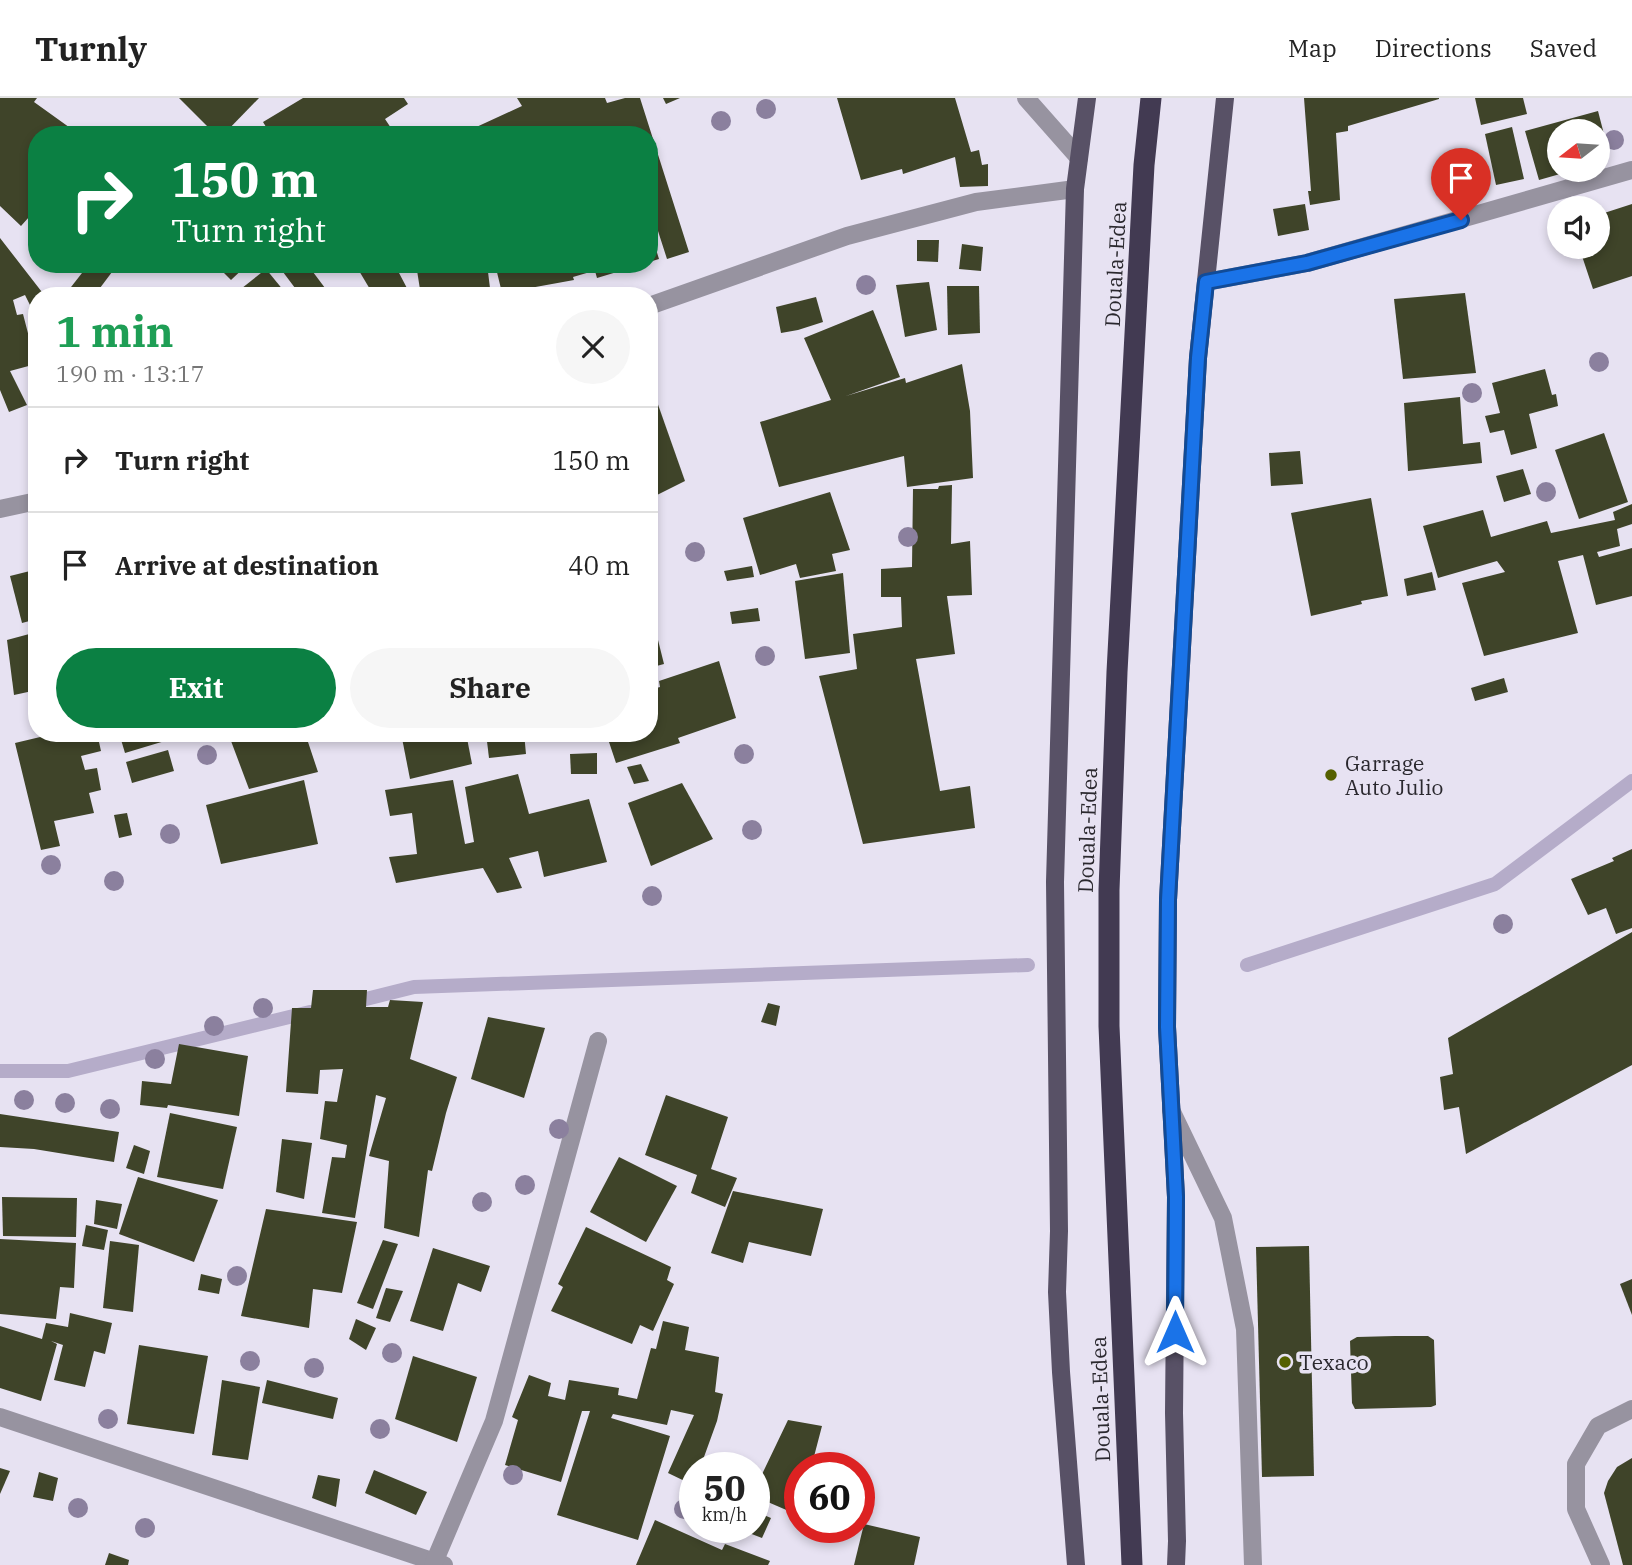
<!DOCTYPE html>
<meta charset="utf-8">
<style>
:root{--surface:#fff;--page:#f6f6f6;--text:#222;--muted:#767676;--line:#e0e0e0;--accent:#0b8043}
body{margin:0;font-family:"IBM Plex Serif",serif;background:var(--page);color:var(--text);height:100vh;display:flex;flex-direction:column;font-size:26px;white-space:nowrap}
*{box-sizing:border-box;margin:0}
p{font-size:23px;color:var(--muted)}
.icon{flex:none;width:38px;height:38px;fill:none;stroke:currentColor;stroke-width:2;stroke-linecap:round;stroke-linejoin:round}
.map{position:relative;flex:1;overflow:hidden}
.sheet{position:absolute;left:28px;top:189px;width:630px;height:455px;display:flex;flex-direction:column;background:var(--surface);border-radius:28px;box-shadow:0 4px 10px #0003}
.sheet>*{flex:none}
.top-card{position:absolute;left:28px;top:28px;width:630px;height:147px;border-radius:28px;box-shadow:0 4px 10px #0003;background:#0b8043;color:#fff;overflow:hidden}
.needle{width:46px;rotate:253deg}
.buttons{position:absolute;left:1547px;top:21px;display:grid;gap:14px}
.buttons a{display:grid;place-items:center;width:63px;height:63px;border-radius:50%;background:var(--surface);box-shadow:0 4px 10px #0003;font-size:35px}
.speed{position:absolute;left:679px;top:1354px;display:flex;gap:14px;font-size:35px;font-weight:700;text-align:center}
.speed>*{display:grid;place-content:center;width:91px;height:91px;border-radius:50%;background:var(--surface);box-shadow:0 4px 10px #0003;line-height:1}
.speed small{font-size:18px;font-weight:400}
.speed .limit{border:10px solid #d22;background:#fff;color:#111}
.pin{position:absolute;display:grid;place-items:center;width:60px;height:60px;color:#fff;margin:-72px -30px;border-radius:50% 50% 50% 0;rotate:-45deg;box-shadow:0 0 7px #0007}
.pin .icon{rotate:45deg}
.me{position:absolute;width:77px;margin:-38px;rotate:0deg;stroke-linejoin:round;filter:drop-shadow(0 0 5px #0008)}
.turn{display:flex;align-items:center;gap:24px;height:147px;padding:0 28px;font-size:32px}
.turn .icon{width:91px;height:91px;stroke-width:2.5}
.turn b{display:block;font-size:49px;line-height:60px}
.round{display:grid;place-items:center;flex:none;width:74px;height:74px;border-radius:37px;background:var(--page)}
.overview{display:flex;align-items:center;justify-content:space-between;height:119px;padding:0 28px}
h1{font-size:42px;font-weight:700;line-height:52px;color:#1e9e55}
.action{display:flex;gap:14px;margin-top:auto;padding:14px 28px}
.action a{flex:1;height:80px;border-radius:42px;background:var(--accent);color:#fff;font-size:28px;font-weight:700;line-height:80px;text-align:center}
.action a+a{background:var(--page);color:var(--text)}
ul{padding:0;list-style:none}
li{display:flex;align-items:center;gap:21px;height:105px;padding:0 28px;border-top:2px solid var(--line)}
li div{flex:1}
li b{display:block;font-size:26px}
li em{font-style:normal}
header{display:flex;align-items:center;gap:42px;box-sizing:border-box;height:98px;padding:0 35px;background:var(--surface);border-bottom:2px solid var(--line)}
header strong{font-size:33px}
nav{display:flex;gap:38px;margin-inline-start:auto;font-size:24px}
.map>svg:first-child{display:block}
.lines{fill:none;stroke-linecap:round;stroke-linejoin:round}
.stream{stroke:#b5acc9;stroke-width:14}
.building{fill:#3f4429}
.minor{stroke:#9793a0;stroke-width:18}
.major{stroke:#585166;stroke-width:18}
.highway{stroke:#423a52;stroke-width:21}
.tree{fill:#8b809e}
.route-casing{stroke:#114b97;stroke-width:18}
.route{stroke:#1a73e8;stroke-width:12}
.poi-dot{fill:#556000;stroke:#e7e2f2;stroke-width:2.5}
.labels{text-anchor:middle;dominant-baseline:central;stroke-width:7;stroke-linejoin:round;paint-order:stroke}
.street-label{font-size:21px;fill:#2a282e;stroke:#e7e2f2}
.poi-label{font-size:21px;fill:#2a282e;stroke:#e7e2f2;text-anchor:start}
</style>
<header>
<strong>Turnly</strong>
<nav><a>Map</a><a>Directions</a><a>Saved</a></nav>
</header>
<div class="map">
<svg width="1632" height="1467" viewBox="0 0 1632 1467">
<rect width="100%" height="100%" fill="#e7e2f2"/>
<g class="lines">
<g class="stream">
<polyline points="1247,867 1495,786 1632,683"/>
<polyline points="350,905 414,889 1028,867"/>
<polyline points="0,973 68,973 310,914"/>
</g>
</g>
<g class="building">
<polygon points="0,0 37,0 34,4 80,37 37,37 37,110 21,128 0,108"/>
<polygon points="179,0 259,0 223,37 216,37"/>
<polygon points="303,0 404,0 408,6 385,21 391,30 380,37 271,37 263,24"/>
<polygon points="517,0 605,0 607,5 625,0 640,0 689,154 667,161 649,105 649,37 617,37 616,32 604,37 459,37 522,8"/>
<polygon points="663,0 680,0 666,6"/>
<polygon points="837,0 955,0 971,54 979,52 982,67 988,66 988,88 960,89 955,59 903,76 902,71 861,82"/>
<polygon points="1304,0 1439,0 1439,1 1348,28 1348,33 1336,35 1340,102 1310,107 1308,93 1311,93"/>
<polygon points="1475,0 1523,0 1527,16 1481,27"/>
<polygon points="1598,13 1606,44 1598,46 1598,33 1559,33 1559,72 1566,72 1567,74 1539,82 1525,33"/>
<polygon points="1512,29 1524,81 1496,87 1485,36"/>
<polygon points="1305,106 1309,132 1278,138 1273,111"/>
<polygon points="1632,106 1632,178 1593,191 1579,149 1598,149 1598,117"/>
<polygon points="649,129 659,161 649,164"/>
<polygon points="0,140 45,198 37,198 37,207 31,209 25,197 13,202 17,217 23,216 36,266 10,273 27,307 9,314 0,292"/>
<polygon points="917,142 939,142 938,164 917,163"/>
<polygon points="962,146 983,149 981,173 959,171"/>
<polygon points="89,166 118,166 94,198 64,198"/>
<polygon points="219,166 248,166 231,182 217,168"/>
<polygon points="277,166 307,166 331,198 301,198"/>
<polygon points="355,166 414,166 398,173 409,194 402,198 374,198"/>
<polygon points="416,166 487,166 491,198 421,198"/>
<polygon points="495,166 588,166 590,174 573,179 574,182 502,195"/>
<polygon points="593,166 640,166 640,167 597,180"/>
<polygon points="266,171 288,198 232,198"/>
<polygon points="929,184 937,232 905,239 896,187"/>
<polygon points="947,188 979,188 980,235 948,237"/>
<polygon points="1465,195 1476,275 1403,281 1394,201"/>
<polygon points="816,199 823,224 798,232 781,235 776,209"/>
<polygon points="873,212 900,279 846,298 905,280 906,285 962,266 970,313 973,380 907,389 904,358 779,389 760,324 831,302 804,240"/>
<polygon points="1545,271 1552,297 1556,296 1558,308 1529,316 1537,350 1511,357 1504,332 1490,335 1485,318 1500,315 1492,285"/>
<polygon points="649,281 685,383 649,401"/>
<polygon points="1460,299 1463,346 1480,344 1482,365 1408,373 1404,305"/>
<polygon points="1604,335 1628,404 1579,421 1555,352"/>
<polygon points="1300,353 1303,386 1271,388 1269,355"/>
<polygon points="1523,371 1531,396 1504,404 1496,378"/>
<polygon points="952,387 951,446 970,443 972,497 947,498 955,556 916,561 940,693 970,688 975,730 863,746 819,578 857,571 853,536 902,529 901,499 881,499 881,471 912,469 913,391 938,391 939,388"/>
<polygon points="830,394 850,452 832,456 836,473 800,480 796,466 760,477 743,420"/>
<polygon points="1371,400 1388,498 1361,503 1362,506 1311,518 1291,415"/>
<polygon points="1632,406 1632,426 1617,431 1620,448 1597,454 1599,459 1632,450 1632,498 1596,507 1583,457 1558,463 1578,535 1484,558 1462,485 1505,474 1497,463 1438,480 1423,428 1483,412 1491,439 1547,423 1551,435 1615,422 1613,414"/>
<polygon points="752,468 754,479 727,483 724,473"/>
<polygon points="30,473 37,491 37,521 22,525 10,478"/>
<polygon points="1432,474 1436,492 1407,498 1404,481"/>
<polygon points="843,475 850,555 805,561 795,483"/>
<polygon points="649,506 664,566 649,570"/>
<polygon points="758,510 760,523 732,526 730,514"/>
<polygon points="33,535 37,545 37,592 14,597 7,542"/>
<polygon points="719,563 736,620 678,640 680,645 616,665 606,635 649,635 649,592 660,589 659,583"/>
<polygon points="1504,580 1508,594 1475,603 1471,590"/>
<polygon points="57,635 97,635 101,653 81,658 85,672 97,670 101,692 89,695 94,715 54,723 60,748 41,752 15,645"/>
<polygon points="119,635 187,635 188,636 125,655"/>
<polygon points="228,635 305,635 318,674 249,691"/>
<polygon points="401,635 466,635 472,666 410,681"/>
<polygon points="486,635 524,635 526,656 489,660"/>
<polygon points="168,652 174,673 132,685 126,664"/>
<polygon points="597,655 597,676 571,676 570,656"/>
<polygon points="641,666 649,683 634,686 627,669"/>
<polygon points="518,676 529,716 589,701 607,764 544,779 538,753 509,760 522,790 497,795 483,770 396,785 389,759 417,756 412,715 390,718 385,692 453,682 465,746 474,744 465,689"/>
<polygon points="304,682 318,746 221,766 206,707"/>
<polygon points="682,685 713,741 651,768 628,705"/>
<polygon points="127,715 132,737 119,740 114,717"/>
<polygon points="1632,751 1632,830 1616,836 1606,810 1588,817 1571,781 1614,763 1612,760"/>
<polygon points="1632,834 1632,967 1466,1056 1459,1009 1444,1012 1440,979 1453,976 1448,940"/>
<polygon points="313,892 367,892 366,909 388,909 390,902 423,904 410,961 457,979 446,1015 432,1073 428,1072 419,1139 384,1130 389,1063 369,1058 386,1000 376,997 355,1120 322,1115 332,1059 345,1060 347,1047 320,1041 325,1003 337,1004 343,971 320,972 318,996 286,994 292,910 311,910"/>
<polygon points="768,905 780,908 776,928 761,924"/>
<polygon points="488,919 545,930 524,1000 471,981"/>
<polygon points="179,946 248,958 239,1018 168,1007 167,1010 140,1007 142,983 171,986"/>
<polygon points="666,997 728,1019 711,1071 737,1080 725,1109 691,1095 697,1077 645,1057"/>
<polygon points="170,1015 237,1029 223,1091 157,1079"/>
<polygon points="0,1016 119,1034 114,1064 34,1051 0,1049"/>
<polygon points="282,1041 312,1045 304,1101 276,1094"/>
<polygon points="134,1047 150,1053 144,1076 126,1070"/>
<polygon points="619,1059 677,1088 646,1144 590,1114"/>
<polygon points="138,1079 218,1102 194,1164 119,1136"/>
<polygon points="733,1093 823,1111 811,1158 749,1144 743,1165 711,1155"/>
<polygon points="2,1099 77,1100 76,1139 3,1138"/>
<polygon points="96,1102 122,1106 117,1131 94,1126"/>
<polygon points="266,1111 357,1124 342,1195 313,1191 309,1230 241,1218"/>
<polygon points="86,1127 108,1132 104,1152 82,1148"/>
<polygon points="586,1129 671,1169 667,1182 674,1186 653,1233 640,1227 632,1246 551,1213 563,1189 558,1186"/>
<polygon points="0,1141 76,1145 74,1190 60,1189 56,1221 0,1216"/>
<polygon points="383,1142 398,1146 373,1211 357,1205"/>
<polygon points="110,1143 139,1147 133,1214 103,1210"/>
<polygon points="1309,1148 1314,1378 1262,1379 1256,1149"/>
<polygon points="433,1150 490,1168 481,1194 458,1185 443,1233 410,1223"/>
<polygon points="201,1176 222,1181 219,1196 198,1192"/>
<polygon points="1632,1181 1632,1217 1620,1186"/>
<polygon points="386,1190 403,1193 390,1224 376,1220"/>
<polygon points="70,1215 112,1225 105,1256 94,1253 85,1289 54,1282 63,1247 51,1243 57,1246 41,1303 0,1290 0,1228 42,1241 46,1225 68,1229"/>
<polygon points="356,1221 376,1230 366,1252 349,1241"/>
<polygon points="663,1223 689,1229 685,1252 719,1259 715,1294 723,1296 717,1323 700,1370 695,1370 695,1388 668,1375 694,1317 671,1312 667,1327 613,1316 611,1320 670,1338 638,1442 557,1417 590,1313 582,1313 561,1384 505,1367 518,1322 512,1319 529,1277 551,1285 548,1298 565,1302 569,1282 619,1290 618,1297 637,1301 651,1250 656,1251"/>
<polygon points="1395,1238 1428,1238 1434,1242 1436,1307 1431,1309 1355,1311 1352,1305 1350,1243 1357,1239"/>
<polygon points="139,1247 208,1258 194,1336 127,1326"/>
<polygon points="413,1258 477,1279 457,1344 395,1321"/>
<polygon points="222,1282 260,1289 248,1362 212,1357"/>
<polygon points="267,1282 338,1300 333,1321 262,1305"/>
<polygon points="788,1322 822,1328 811,1370 800,1370 798,1417 754,1398 754,1393"/>
<polygon points="1632,1360 1632,1467 1623,1467 1604,1395 1608,1383 1617,1369"/>
<polygon points="0,1370 10,1373 0,1396"/>
<polygon points="374,1372 427,1394 416,1417 365,1395"/>
<polygon points="39,1374 58,1380 53,1403 33,1399"/>
<polygon points="318,1377 340,1381 336,1409 312,1400"/>
<polygon points="754,1413 771,1420 762,1440 736,1430 754,1430"/>
<polygon points="655,1422 722,1452 725,1446 770,1463 768,1467 636,1467"/>
<polygon points="864,1426 920,1439 914,1467 854,1467"/>
<polygon points="109,1455 129,1462 128,1467 105,1467"/>
</g>
<g class="lines">
<g class="minor">
<polyline points="1026,0 1079,60"/>
<polyline points="1206,184 1307,165 1632,72"/>
<polyline points="649,208 847,138 976,104 1075,91"/>
<polyline points="0,411 37,403"/>
<polyline points="1171,1012 1223,1120 1245,1231 1253,1467"/>
<polyline points="0,1319 444,1467"/>
<polyline points="433,1467 494,1323 598,943"/>
<polyline points="1601,1467 1576,1411 1576,1366 1598,1328 1632,1311"/>
</g>
<g class="major">
<polyline points="1076,1467 1061,1274 1057,1194 1059,1133 1055,784 1075,91 1087,0"/>
<polyline points="1176,1467 1177,1443 1174,1315 1176,1099 1167,929 1168,802 1198,260 1225,0"/>
</g>
<polyline class="highway" points="1132,1467 1109,928 1109,792 1117,574 1144,67 1151,0"/>
</g>
<g class="tree">
<circle cx="766" cy="11" r="10"/>
<circle cx="721" cy="23" r="10"/>
<circle cx="1614" cy="42" r="10"/>
<circle cx="866" cy="187" r="10"/>
<circle cx="1599" cy="264" r="10"/>
<circle cx="1472" cy="295" r="10"/>
<circle cx="1546" cy="394" r="10"/>
<circle cx="908" cy="439" r="10"/>
<circle cx="695" cy="454" r="10"/>
<circle cx="765" cy="558" r="10"/>
<circle cx="744" cy="656" r="10"/>
<circle cx="207" cy="657" r="10"/>
<circle cx="752" cy="732" r="10"/>
<circle cx="170" cy="736" r="10"/>
<circle cx="51" cy="767" r="10"/>
<circle cx="114" cy="783" r="10"/>
<circle cx="652" cy="798" r="10"/>
<circle cx="1503" cy="826" r="10"/>
<circle cx="263" cy="910" r="10"/>
<circle cx="214" cy="928" r="10"/>
<circle cx="155" cy="961" r="10"/>
<circle cx="24" cy="1002" r="10"/>
<circle cx="65" cy="1005" r="10"/>
<circle cx="110" cy="1011" r="10"/>
<circle cx="559" cy="1031" r="10"/>
<circle cx="525" cy="1087" r="10"/>
<circle cx="482" cy="1104" r="10"/>
<circle cx="237" cy="1178" r="10"/>
<circle cx="392" cy="1255" r="10"/>
<circle cx="250" cy="1263" r="10"/>
<circle cx="314" cy="1270" r="10"/>
<circle cx="108" cy="1321" r="10"/>
<circle cx="380" cy="1331" r="10"/>
<circle cx="513" cy="1377" r="10"/>
<circle cx="78" cy="1410" r="10"/>
<circle cx="684" cy="1411" r="10"/>
<circle cx="145" cy="1430" r="10"/>
</g>
<g class="lines">
<g class="route-casing">
<polyline id="route" points="1175,1234 1176,1099 1167,929 1168,802 1198,260 1206,184 1307,165 1461,122"/>
</g>
<use href="#route" class="route"/>
</g>
<g class="poi-dot">
<circle cx="1331" cy="677" r="7"/>
<circle cx="1285" cy="1264" r="7"/>
</g>
<g class="labels">
<g class="street-label">
<text transform="translate(1115 166) rotate(-87)">Douala-Edea</text>
<text transform="translate(1087 732) rotate(-88)">Douala-Edea</text>
<text transform="translate(1100 1301) rotate(-92)">Douala-Edea</text>
</g>
<g class="poi-label">
<text x="1345" y="665">Garrage<tspan x="1345" dy="24">Auto Julio</tspan></text>
<text x="1299" y="1264">Texaco</text>
</g>
</g>
</svg>
<div class="buttons">
<a><svg class="needle" viewBox="-14 -14 28 28"><path d="M0-13l5 13h-10z" fill="#e53935"/><path d="M0 13l5-13h-10z" fill="#767676"/></svg></a>
<a><svg class="icon" aria-label="sound" viewBox="0 0 24 24"><path d="M4 9h4l5-4v14l-5-4H4zM17 9q2 3 0 6"/></svg></a>
</div>
<div class="speed"><div>50<small>km/h</small></div><div class="limit">60</div></div>
<div class="pin" style="left:1461px;top:122px;background:#d93025"><svg class="icon" aria-label="arrive" viewBox="0 0 24 24"><path d="M6 21V4h12l-3 4 3 4H6"/></svg></div>
<svg class="me" style="left:1175px;top:1234px" viewBox="-20 -20 40 40"><path d="M0-17L14 15 0 8-14 15z" fill="#1a73e8" stroke="#fff" stroke-width="4"/></svg>
<div class="top-card">
<div class="turn"><svg class="icon" aria-label="right" viewBox="0 0 24 24"><path d="M7 20v-9h11M14 6l5 5-5 5"/></svg><div><b>150 m</b>Turn right</div></div>
</div>
<section class="sheet">
<div class="overview"><div><h1>1 min</h1><p>190 m · 13:17</p></div><a class="round"><svg class="icon" aria-label="close" viewBox="0 0 24 24"><path d="M6 6l12 12M18 6L6 18"/></svg></a></div>
<ul>
<li><svg class="icon" aria-label="right" viewBox="0 0 24 24"><path d="M7 20v-9h11M14 6l5 5-5 5"/></svg><div><b>Turn right</b></div><em>150 m</em></li>
<li><svg class="icon" aria-label="arrive" viewBox="0 0 24 24"><path d="M6 21V4h12l-3 4 3 4H6"/></svg><div><b>Arrive at destination</b></div><em>40 m</em></li>
</ul>
<div class="action"><a>Exit</a><a>Share</a></div>
</section>
</div>
